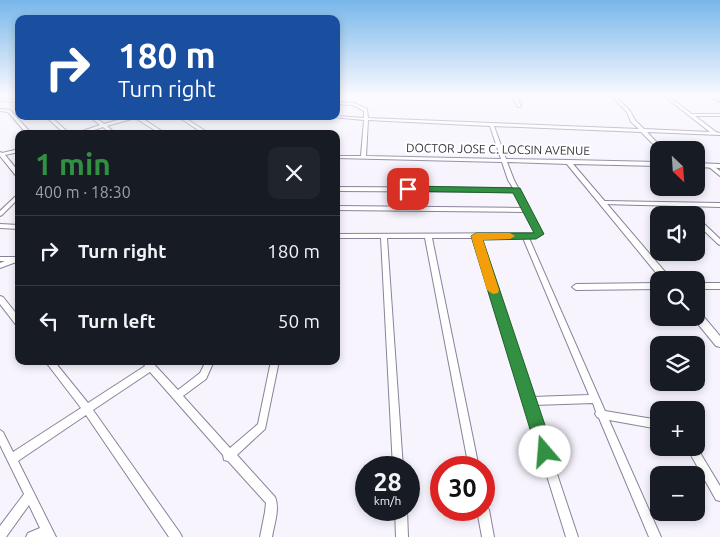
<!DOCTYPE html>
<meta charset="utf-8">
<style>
:root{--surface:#171b24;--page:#20242c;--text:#f1f3f6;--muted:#9ea1a6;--line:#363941;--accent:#329042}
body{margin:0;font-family:Ubuntu,sans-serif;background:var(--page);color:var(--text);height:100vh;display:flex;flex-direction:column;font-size:19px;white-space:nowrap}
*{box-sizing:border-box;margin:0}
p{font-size:16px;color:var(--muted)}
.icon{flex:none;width:28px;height:28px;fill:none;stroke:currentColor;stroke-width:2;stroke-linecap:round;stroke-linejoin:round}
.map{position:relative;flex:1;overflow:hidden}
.side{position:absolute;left:15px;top:130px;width:325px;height:235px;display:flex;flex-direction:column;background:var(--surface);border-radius:10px;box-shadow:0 2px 8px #0003}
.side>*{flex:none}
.top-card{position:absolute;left:15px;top:15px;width:325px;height:105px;border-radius:10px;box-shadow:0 2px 8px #0003;background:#1a4fa0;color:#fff;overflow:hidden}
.needle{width:32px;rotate:155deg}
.controls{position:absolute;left:650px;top:141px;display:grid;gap:10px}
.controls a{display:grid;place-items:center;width:55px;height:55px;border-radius:10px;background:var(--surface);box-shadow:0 2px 8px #0003;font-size:25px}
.speed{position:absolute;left:355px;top:456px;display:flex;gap:10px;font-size:25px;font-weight:700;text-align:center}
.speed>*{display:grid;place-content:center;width:65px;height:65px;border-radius:50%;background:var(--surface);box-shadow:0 2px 8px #0003;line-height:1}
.speed small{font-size:12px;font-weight:400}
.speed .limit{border:8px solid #d22;background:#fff;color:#111}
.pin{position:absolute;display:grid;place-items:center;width:42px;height:42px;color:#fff;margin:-21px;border-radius:10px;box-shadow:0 2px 8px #0006}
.me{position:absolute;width:55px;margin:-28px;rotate:342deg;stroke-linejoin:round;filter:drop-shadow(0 0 4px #0008)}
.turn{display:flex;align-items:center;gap:18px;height:105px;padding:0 20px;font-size:22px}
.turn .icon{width:65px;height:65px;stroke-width:2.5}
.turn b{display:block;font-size:35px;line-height:42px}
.round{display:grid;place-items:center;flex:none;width:52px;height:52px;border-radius:10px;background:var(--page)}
.summary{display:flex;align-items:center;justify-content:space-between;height:85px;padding:0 20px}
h1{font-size:30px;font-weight:600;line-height:38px;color:var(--accent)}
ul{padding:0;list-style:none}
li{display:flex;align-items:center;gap:15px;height:70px;padding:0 20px;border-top:1px solid var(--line)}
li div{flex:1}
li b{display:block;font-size:19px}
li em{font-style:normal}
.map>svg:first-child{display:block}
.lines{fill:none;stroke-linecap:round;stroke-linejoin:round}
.minor-casing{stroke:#898399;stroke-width:2}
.tertiary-casing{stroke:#898399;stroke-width:2}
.minor{fill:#fff;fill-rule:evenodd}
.tertiary{fill:#fff;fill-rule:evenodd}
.route{fill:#329042;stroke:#205e2b}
.slow{fill:#f59e0b}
.labels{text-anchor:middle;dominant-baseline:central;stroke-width:4;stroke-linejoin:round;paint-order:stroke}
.far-street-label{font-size:12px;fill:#36333d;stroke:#fff}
</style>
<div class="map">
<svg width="720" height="537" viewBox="0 0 720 537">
<rect width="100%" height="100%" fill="#f7f4fe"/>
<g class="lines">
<g class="minor-casing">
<g id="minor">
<polygon points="512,96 516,96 521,106 520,107 518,107"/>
<path d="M 611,96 L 615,96 L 630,111 L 635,120 L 644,129 L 710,132 L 664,96 L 668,96 L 692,114 L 720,114 L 720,116 L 695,116 L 716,132 L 720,133 L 720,135 L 647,132 L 664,150 L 659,150 L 641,132 L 494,126 L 506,159 L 568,160 L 571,162 L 568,164 L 507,162 L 514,180 L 542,234 L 538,237 L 529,238 L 605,411 L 659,420 L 659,429 L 609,420 L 661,537 L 649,537 L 599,418 L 597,417 L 595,414 L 596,412 L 593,403 L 534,405 L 578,537 L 566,537 L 473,238 L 432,238 L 479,468 L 469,468 L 425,238 L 387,238 L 403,468 L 393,468 L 381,238 L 336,238 L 336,234 L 536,233 L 525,212 L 336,210 L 336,206 L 523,208 L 514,192 L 336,191 L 336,187 L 513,188 L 508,180 L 502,162 L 336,158 L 336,156 L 361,156 L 364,120 L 322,116 L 336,116 L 364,118 L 364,111 L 353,105 L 336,104 L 336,102 L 354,103 L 367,109 L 368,118 L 639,129 L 631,122 L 627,112 ZM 368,120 L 490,126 L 501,159 L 366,156 ZM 480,238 L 523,238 L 589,395 L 532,397 Z"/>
<polygon points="709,96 713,96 720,99 720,102"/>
<polygon points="2,99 19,100 19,102 3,101 2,101"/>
<polygon points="0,109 10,110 32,134 27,134 8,112 0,111"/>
<polygon points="45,116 50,116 70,134 65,134"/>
<polygon points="89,116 94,116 104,124 131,116 139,116 166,134 161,134 135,118 107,126 116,134 111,134 103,127 82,134 74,134 100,125"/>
<polygon points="177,116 182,116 210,134 204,134"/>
<polygon points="245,133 248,133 248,134 243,134"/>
<polygon points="19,149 19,152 5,155 19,172 19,178 17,177 0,156 0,152 2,153"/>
<polygon points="711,164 720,171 720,176 709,167 708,166"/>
<polygon points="19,193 19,198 2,215 0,216 0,211"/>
<polygon points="604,201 720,203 720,207 686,206 695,215 689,215 680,206 602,204 602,202"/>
<polygon points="696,217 698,218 720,239 720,245 718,244 696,223"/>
<polygon points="0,224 19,225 19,229 0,228"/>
<polygon points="0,257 19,257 19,261 0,268 0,263 5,261 0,261"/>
<polygon points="659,283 659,289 576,290 572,287 576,284"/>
<rect x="696" y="283" width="24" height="6"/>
<polygon points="0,296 3,297 19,317 19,326 16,325 0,304"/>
<path d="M 45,361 L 54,361 L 88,403 L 145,366 L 142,361 L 151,361 L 178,390 L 200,373 L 206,361 L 214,361 L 206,379 L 183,396 L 230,448 L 258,424 L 271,361 L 279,361 L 265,429 L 237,455 L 275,497 C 280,509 274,525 272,537 L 260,537 L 265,512 L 266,503 L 228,461 L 224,460 L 223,455 L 150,372 L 93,410 L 180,533 L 182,537 L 169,537 L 86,415 L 18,461 L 56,537 L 26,537 L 28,533 L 40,528 L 29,505 L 6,537 L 0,537 L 0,526 L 24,494 L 0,445 L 0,430 L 3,432 L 13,452 L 81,408 Z"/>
<polygon points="696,446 720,486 720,501 716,500 687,448 696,448"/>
<polygon points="484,505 487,506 489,510 494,537 482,537 477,510 484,510"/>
<polygon points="395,510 407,510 408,537 396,537"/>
</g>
</g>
<g class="tertiary-casing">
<g id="tertiary">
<polygon points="568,160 659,162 659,166 573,164 672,280 662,280 566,163 565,162"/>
<polygon points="696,163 720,164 720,168 696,167"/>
<polygon points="696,310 699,311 720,336 720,347 716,346 693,318 696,318"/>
</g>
</g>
<use href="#minor" class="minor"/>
<use href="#tertiary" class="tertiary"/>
</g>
<linearGradient id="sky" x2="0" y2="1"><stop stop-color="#77b7ea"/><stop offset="0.56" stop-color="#fbfaff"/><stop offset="1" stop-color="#fbfaff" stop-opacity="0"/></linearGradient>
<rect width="720" height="171" fill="url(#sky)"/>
<polygon class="route" points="408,186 520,188 544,234 536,239 483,240 554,452 551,458 545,460 539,458 537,452 471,236 476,233 534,233 513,193 405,191 405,187"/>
<polygon class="slow" points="476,233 510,233 515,236 510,239 483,240 499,290 498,293 493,294 487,290 471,236"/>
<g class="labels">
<g class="far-street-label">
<text transform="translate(498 149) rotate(1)">DOCTOR JOSE C. LOCSIN AVENUE</text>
</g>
</g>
</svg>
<div class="controls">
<a><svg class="needle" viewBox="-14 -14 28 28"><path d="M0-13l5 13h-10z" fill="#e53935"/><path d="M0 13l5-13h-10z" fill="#9ea1a6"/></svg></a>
<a><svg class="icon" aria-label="sound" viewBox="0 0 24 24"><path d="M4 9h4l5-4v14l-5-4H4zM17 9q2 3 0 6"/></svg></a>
<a><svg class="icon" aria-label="search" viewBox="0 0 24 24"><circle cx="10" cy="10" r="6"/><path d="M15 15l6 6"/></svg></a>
<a><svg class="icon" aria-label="layers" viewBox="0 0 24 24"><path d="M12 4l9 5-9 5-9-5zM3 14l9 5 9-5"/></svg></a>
<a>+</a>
<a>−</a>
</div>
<div class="speed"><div>28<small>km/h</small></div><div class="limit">30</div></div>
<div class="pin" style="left:408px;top:189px;background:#d93025"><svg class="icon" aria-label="arrive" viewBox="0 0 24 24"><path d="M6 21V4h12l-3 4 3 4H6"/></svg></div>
<svg class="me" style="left:545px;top:452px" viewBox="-20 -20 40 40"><circle r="19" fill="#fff"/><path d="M0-13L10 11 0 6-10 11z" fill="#329042"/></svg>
<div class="top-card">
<div class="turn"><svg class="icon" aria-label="right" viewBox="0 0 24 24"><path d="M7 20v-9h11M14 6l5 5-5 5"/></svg><div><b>180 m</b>Turn right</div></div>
</div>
<section class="side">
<div class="summary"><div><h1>1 min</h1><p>400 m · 18:30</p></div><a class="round"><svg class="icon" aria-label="close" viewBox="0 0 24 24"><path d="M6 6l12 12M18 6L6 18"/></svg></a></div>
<ul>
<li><svg class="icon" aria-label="right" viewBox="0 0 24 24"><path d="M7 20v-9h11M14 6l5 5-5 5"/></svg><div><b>Turn right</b></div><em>180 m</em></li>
<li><svg class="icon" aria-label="left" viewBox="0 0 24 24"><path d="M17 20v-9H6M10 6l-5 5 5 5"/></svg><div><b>Turn left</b></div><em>50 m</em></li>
</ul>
</section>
</div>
